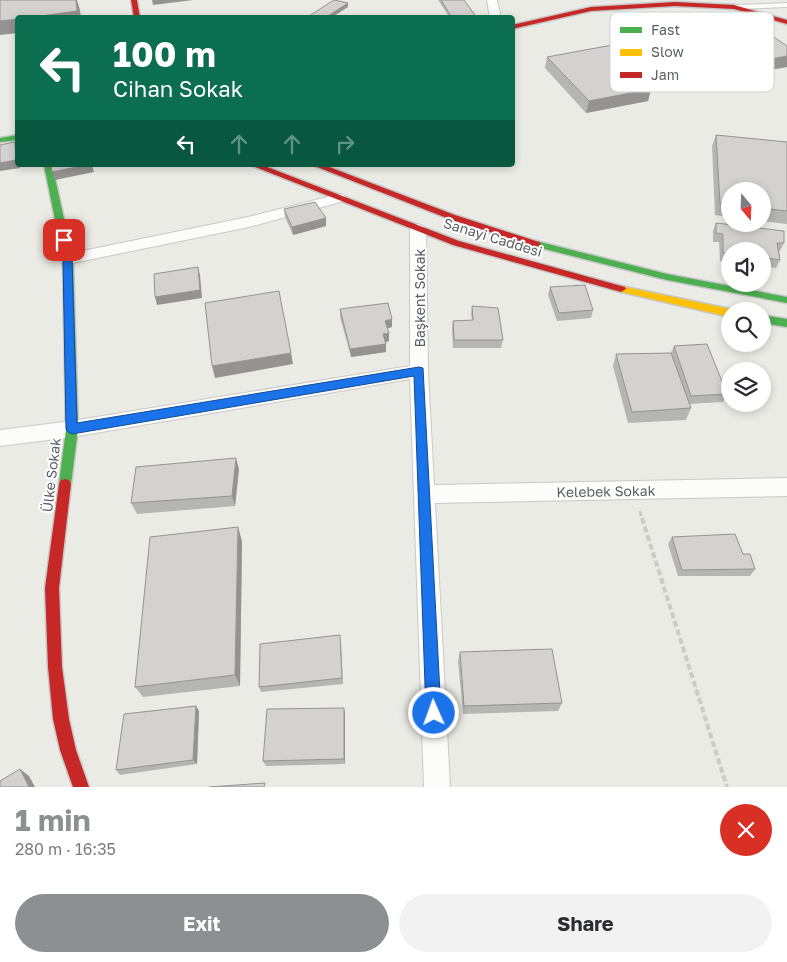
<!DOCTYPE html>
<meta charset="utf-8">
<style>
:root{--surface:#fff;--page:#f2f2f3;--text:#2b2b33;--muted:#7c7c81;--accent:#8d9092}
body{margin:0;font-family:"Golos Text",sans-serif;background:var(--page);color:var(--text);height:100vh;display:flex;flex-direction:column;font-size:19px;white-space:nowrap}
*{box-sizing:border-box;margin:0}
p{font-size:16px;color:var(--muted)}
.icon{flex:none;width:28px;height:28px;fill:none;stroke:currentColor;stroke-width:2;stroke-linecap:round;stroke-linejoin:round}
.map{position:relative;height:787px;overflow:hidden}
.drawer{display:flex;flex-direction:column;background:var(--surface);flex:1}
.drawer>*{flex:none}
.top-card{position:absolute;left:15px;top:15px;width:500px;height:152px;border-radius:5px;box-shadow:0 2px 8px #0003;background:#0b6e4f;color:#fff;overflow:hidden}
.needle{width:32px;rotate:161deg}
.fabs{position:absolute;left:721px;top:182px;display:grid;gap:10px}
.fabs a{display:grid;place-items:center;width:50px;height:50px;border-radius:50%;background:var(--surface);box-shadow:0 2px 8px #0003;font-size:25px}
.pin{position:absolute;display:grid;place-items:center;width:42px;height:42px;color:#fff;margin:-21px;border-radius:10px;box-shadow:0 2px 8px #0006}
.me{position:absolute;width:55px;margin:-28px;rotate:358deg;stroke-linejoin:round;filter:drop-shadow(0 0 4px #0008)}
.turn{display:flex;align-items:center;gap:18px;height:105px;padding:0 15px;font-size:22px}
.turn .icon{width:65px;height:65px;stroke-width:2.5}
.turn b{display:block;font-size:35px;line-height:42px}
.lanes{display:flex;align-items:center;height:48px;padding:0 15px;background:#0003;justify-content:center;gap:25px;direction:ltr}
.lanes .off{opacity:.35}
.round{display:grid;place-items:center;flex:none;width:52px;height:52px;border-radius:26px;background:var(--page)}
.head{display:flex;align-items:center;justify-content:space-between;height:85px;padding:0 15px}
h1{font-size:30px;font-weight:700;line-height:38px;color:var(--accent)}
.button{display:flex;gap:10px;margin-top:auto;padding:10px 15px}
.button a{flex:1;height:58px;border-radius:30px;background:var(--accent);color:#fff;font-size:20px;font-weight:700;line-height:58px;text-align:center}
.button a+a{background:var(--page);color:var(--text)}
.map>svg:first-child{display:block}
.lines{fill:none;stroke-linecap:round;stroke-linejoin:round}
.lane-casing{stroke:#c8c9c8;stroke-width:2}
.street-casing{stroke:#c8c9c8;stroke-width:2}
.fast-casing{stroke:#c7c8c6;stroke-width:3}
.slow-casing{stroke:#c7c8c6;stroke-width:3}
.jam-casing{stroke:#c7c8c6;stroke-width:3}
.path-far1{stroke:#c8cdca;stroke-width:3;stroke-dasharray:5 2.5;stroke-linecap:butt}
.path{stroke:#c8cdca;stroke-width:4;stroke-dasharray:6 3;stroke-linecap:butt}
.lane{fill:#fcfcfb;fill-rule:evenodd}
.street{fill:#fcfcfb;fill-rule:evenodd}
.fast{fill:#4caf50;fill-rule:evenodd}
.slow{fill:#ffc107;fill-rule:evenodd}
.jam{fill:#c62828;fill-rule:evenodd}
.wall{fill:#b5b5b3}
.shaded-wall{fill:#949392}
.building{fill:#d3d2d0;stroke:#949392}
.route{fill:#1a73e8;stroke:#114b97}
.labels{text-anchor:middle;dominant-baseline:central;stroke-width:4;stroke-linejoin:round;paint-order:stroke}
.street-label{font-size:14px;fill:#5b5f64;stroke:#fff}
.key{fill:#fff;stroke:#cecfd0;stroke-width:1}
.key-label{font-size:14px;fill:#5b5f64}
</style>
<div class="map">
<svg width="787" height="787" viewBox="0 0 787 787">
<rect width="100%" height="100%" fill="#ebebe6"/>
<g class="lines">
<g class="lane-casing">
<polygon id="lane" points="787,3 787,7 735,9 732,7 735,5"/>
</g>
<g class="street-casing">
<g id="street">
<polygon points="487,0 497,0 501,18 490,18"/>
<polygon points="339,194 344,195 346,198 344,201 249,227 68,264 62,263 60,259 62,255 68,254 248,217"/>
<polygon points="418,224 423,226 426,229 428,371 434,485 787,478 787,496 435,503 450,787 424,787 410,379 72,437 0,446 0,430 72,421 410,366 410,229 413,226"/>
</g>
</g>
<g class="fast-casing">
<g id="fast">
<polygon points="18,135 18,140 0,142 0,138"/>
<polygon points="44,165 52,165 73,259 78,429 71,484 69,488 65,489 61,488 59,484 66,429 63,259"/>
<polygon points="536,241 667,274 787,297 787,303 667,280 533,246 531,244"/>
<polygon points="762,315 787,319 787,327 762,323"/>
</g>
</g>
<g class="slow-casing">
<polygon id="slow" points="621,286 730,309 734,311 730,311 730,317 617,291 616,289"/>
</g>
<g class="jam-casing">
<g id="jam">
<polygon points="131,0 137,0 140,18 134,18"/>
<polygon points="675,2 734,5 787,20 787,24 734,9 675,6 591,11 512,29 512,25 591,7"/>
<polygon points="250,165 262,165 459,241 625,287 626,289 621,292 453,245"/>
<polygon points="312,165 324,165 455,215 539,242 541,244 539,246 533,246 449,219"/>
<polygon points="65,479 69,480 71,484 59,588 62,667 69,719 76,750 89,787 73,787 60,750 53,719 48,667 45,588 59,484 61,480"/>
</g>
</g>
<polyline class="path-far1" points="640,511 642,519"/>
<polyline class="path" points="642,518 727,787"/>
<use href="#lane" class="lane"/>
<use href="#street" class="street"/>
<use href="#fast" class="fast"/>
<use href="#slow" class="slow"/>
<use href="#jam" class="jam"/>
</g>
<g class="wall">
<polygon points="438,0 464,0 477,18 450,18"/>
<polygon points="657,34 787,46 787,67 729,77 722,72 691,78 678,66 674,67 671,77 643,82 651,89 648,101 586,113 545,68 547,57 656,41"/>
<polygon points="716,135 787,142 787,224 762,221 762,191 730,191 730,217 715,215 712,146"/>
<polygon points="284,209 326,218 326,226 293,235 285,217"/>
<polygon points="716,223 784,243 780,251 779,251 780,260 776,268 762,266 762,251 730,251 730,262 720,261 719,242 713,242 713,231"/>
<polygon points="550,287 593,310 591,318 557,321 548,295"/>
<polygon points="472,306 503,340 501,348 453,348 452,329 453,321 472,320 471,314"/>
<polygon points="340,309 392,319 392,327 387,328 389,341 385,342 386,352 351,357 340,317"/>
<polygon points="674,346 727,394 723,402 689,404 691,408 686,420 628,423 613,366 616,354 671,353"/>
<polygon points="239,469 235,506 137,514 131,503"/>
<polygon points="672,537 755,569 750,576 678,576 668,544"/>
<polygon points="242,541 240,686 143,697 135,687"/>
<polygon points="341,641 343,684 261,692 259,687"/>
<polygon points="460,652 562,703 558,711 463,714 458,661"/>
<polygon points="196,706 199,711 197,764 120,775 116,770"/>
<polygon points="344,708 345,714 345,764 266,766 263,761"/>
</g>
<g class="shaded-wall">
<polygon points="72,0 77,0 80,10 81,18 27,18"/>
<polygon points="152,0 193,0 153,5"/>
<polygon points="348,3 348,7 331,18 325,18"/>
<polygon points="18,19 18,33 0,35 0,21"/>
<polygon points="787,56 787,67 729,77 733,66"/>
<polygon points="680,58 678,66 674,67 671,77 631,84 634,73 664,61"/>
<polygon points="726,61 722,72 691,78 694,67"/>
<polygon points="651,89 648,101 586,113 589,101"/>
<polygon points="15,142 18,147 18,165 20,165 20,168 0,171 0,163"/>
<polygon points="86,165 92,165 94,172 55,180 52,172"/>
<polygon points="326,218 326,226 293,235 292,227"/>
<polygon points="198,267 200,275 202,298 157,305 155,297"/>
<polygon points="392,319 392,327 385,329 385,321"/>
<polygon points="389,333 389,341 383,343 383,334"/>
<polygon points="386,344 386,352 351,357 350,349"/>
<polygon points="291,353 293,364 215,378 212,366"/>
<polygon points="236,458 239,469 235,506 232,496"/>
<polygon points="238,527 242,541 240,686 235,675"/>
<polygon points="196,706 199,711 197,764 193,760"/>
<polygon points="344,708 345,714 345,764 344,759"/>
<polygon points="20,769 29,776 35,787 29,787"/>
</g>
<g class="building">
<polygon points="0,0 76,0 77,11 27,18 18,18 18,19 0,21"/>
<polygon points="334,0 348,3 325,18 306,18"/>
<polygon points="441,0 464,0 477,18 452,18"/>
<polygon points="748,19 787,46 787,56 733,66 726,61 694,67 657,34"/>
<polygon points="645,39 674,66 634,73 651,89 589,101 547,57"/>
<polygon points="716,135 787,142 787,211 762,208 762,191 730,191 730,205 720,203"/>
<polygon points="15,142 16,160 0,163 0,145"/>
<polygon points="51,165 86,165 52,172"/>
<polygon points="315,202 326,218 292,227 284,209"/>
<polygon points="716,223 784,231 784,243 777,243 780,260 762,257 762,251 730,251 730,254 723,253 723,234 716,233"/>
<polygon points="198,267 200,290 155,297 154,274"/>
<polygon points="585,285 593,310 559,313 550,287"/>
<polygon points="279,291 291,353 212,366 205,303"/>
<polygon points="388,303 392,319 385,321 389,333 383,334 386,344 350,349 340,309"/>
<polygon points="472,306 498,308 503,340 454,340 453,321 473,320"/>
<polygon points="707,344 727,394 691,396 674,346"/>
<polygon points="671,353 691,408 632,412 616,354"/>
<polygon points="236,458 232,496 131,503 136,467"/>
<polygon points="238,527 235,675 135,687 150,537"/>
<polygon points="735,534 743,554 750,554 755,569 682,570 672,537"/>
<polygon points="340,635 342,678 259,687 260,644"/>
<polygon points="552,649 562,703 464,706 460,652"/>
<polygon points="196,706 193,760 116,770 124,714"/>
<polygon points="344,708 344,759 263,761 267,709"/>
<polygon points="20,769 29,787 0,787 0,781"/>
<polygon points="265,783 264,787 209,787"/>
</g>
<polygon class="route" points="64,237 68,240 72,259 77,423 419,367 423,368 441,713 439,718 434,721 428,718 426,713 414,376 72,434 68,432 66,429 63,259 59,240"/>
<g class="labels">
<g class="street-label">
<text transform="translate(493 237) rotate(17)">Sanayi Caddesi</text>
<text transform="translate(419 298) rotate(-90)">Başkent Sokak</text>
<text transform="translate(51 475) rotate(-83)">Ülke Sokak</text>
<text transform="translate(606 491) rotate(-1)">Kelebek Sokak</text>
</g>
</g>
<rect x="610" y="12" width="164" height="80" rx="8" class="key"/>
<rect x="620" y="27" width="22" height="6" fill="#4caf50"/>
<rect x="620" y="49" width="22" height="7" fill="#ffc107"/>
<rect x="620" y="72" width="22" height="6" fill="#c62828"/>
<g class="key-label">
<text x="651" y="35">Fast</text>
<text x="651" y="57">Slow</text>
<text x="651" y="80">Jam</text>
</g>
</svg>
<div class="fabs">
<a><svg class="needle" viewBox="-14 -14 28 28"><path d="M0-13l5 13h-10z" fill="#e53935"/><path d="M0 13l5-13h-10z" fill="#7c7c81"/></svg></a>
<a><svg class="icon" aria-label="sound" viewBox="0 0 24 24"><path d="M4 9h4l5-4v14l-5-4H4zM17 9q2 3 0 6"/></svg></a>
<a><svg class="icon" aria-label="search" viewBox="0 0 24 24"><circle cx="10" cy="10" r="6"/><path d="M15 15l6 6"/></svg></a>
<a><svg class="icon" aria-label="layers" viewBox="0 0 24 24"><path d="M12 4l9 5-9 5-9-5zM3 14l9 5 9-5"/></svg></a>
</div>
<div class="pin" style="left:64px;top:240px;background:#d93025"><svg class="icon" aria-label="arrive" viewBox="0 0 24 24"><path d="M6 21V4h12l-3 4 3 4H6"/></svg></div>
<svg class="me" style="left:434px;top:713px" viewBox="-20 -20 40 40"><circle r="17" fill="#1a73e8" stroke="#fff" stroke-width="3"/><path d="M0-11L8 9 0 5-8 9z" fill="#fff"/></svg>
<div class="top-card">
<div class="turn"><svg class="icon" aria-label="left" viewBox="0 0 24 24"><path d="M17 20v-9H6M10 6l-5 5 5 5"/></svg><div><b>100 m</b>Cihan Sokak</div></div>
<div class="lanes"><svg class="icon" aria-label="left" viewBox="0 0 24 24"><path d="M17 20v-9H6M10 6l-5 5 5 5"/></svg><svg class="icon off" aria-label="ahead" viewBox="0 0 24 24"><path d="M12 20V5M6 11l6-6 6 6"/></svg><svg class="icon off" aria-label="ahead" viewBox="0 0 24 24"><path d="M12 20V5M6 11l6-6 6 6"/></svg><svg class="icon off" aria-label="right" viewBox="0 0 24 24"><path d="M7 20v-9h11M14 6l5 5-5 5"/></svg></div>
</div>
</div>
<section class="drawer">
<div class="head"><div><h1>1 min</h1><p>280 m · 16:35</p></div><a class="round" style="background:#d93025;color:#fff"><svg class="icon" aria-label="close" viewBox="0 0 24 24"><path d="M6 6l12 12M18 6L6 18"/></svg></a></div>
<div class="button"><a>Exit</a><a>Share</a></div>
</section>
